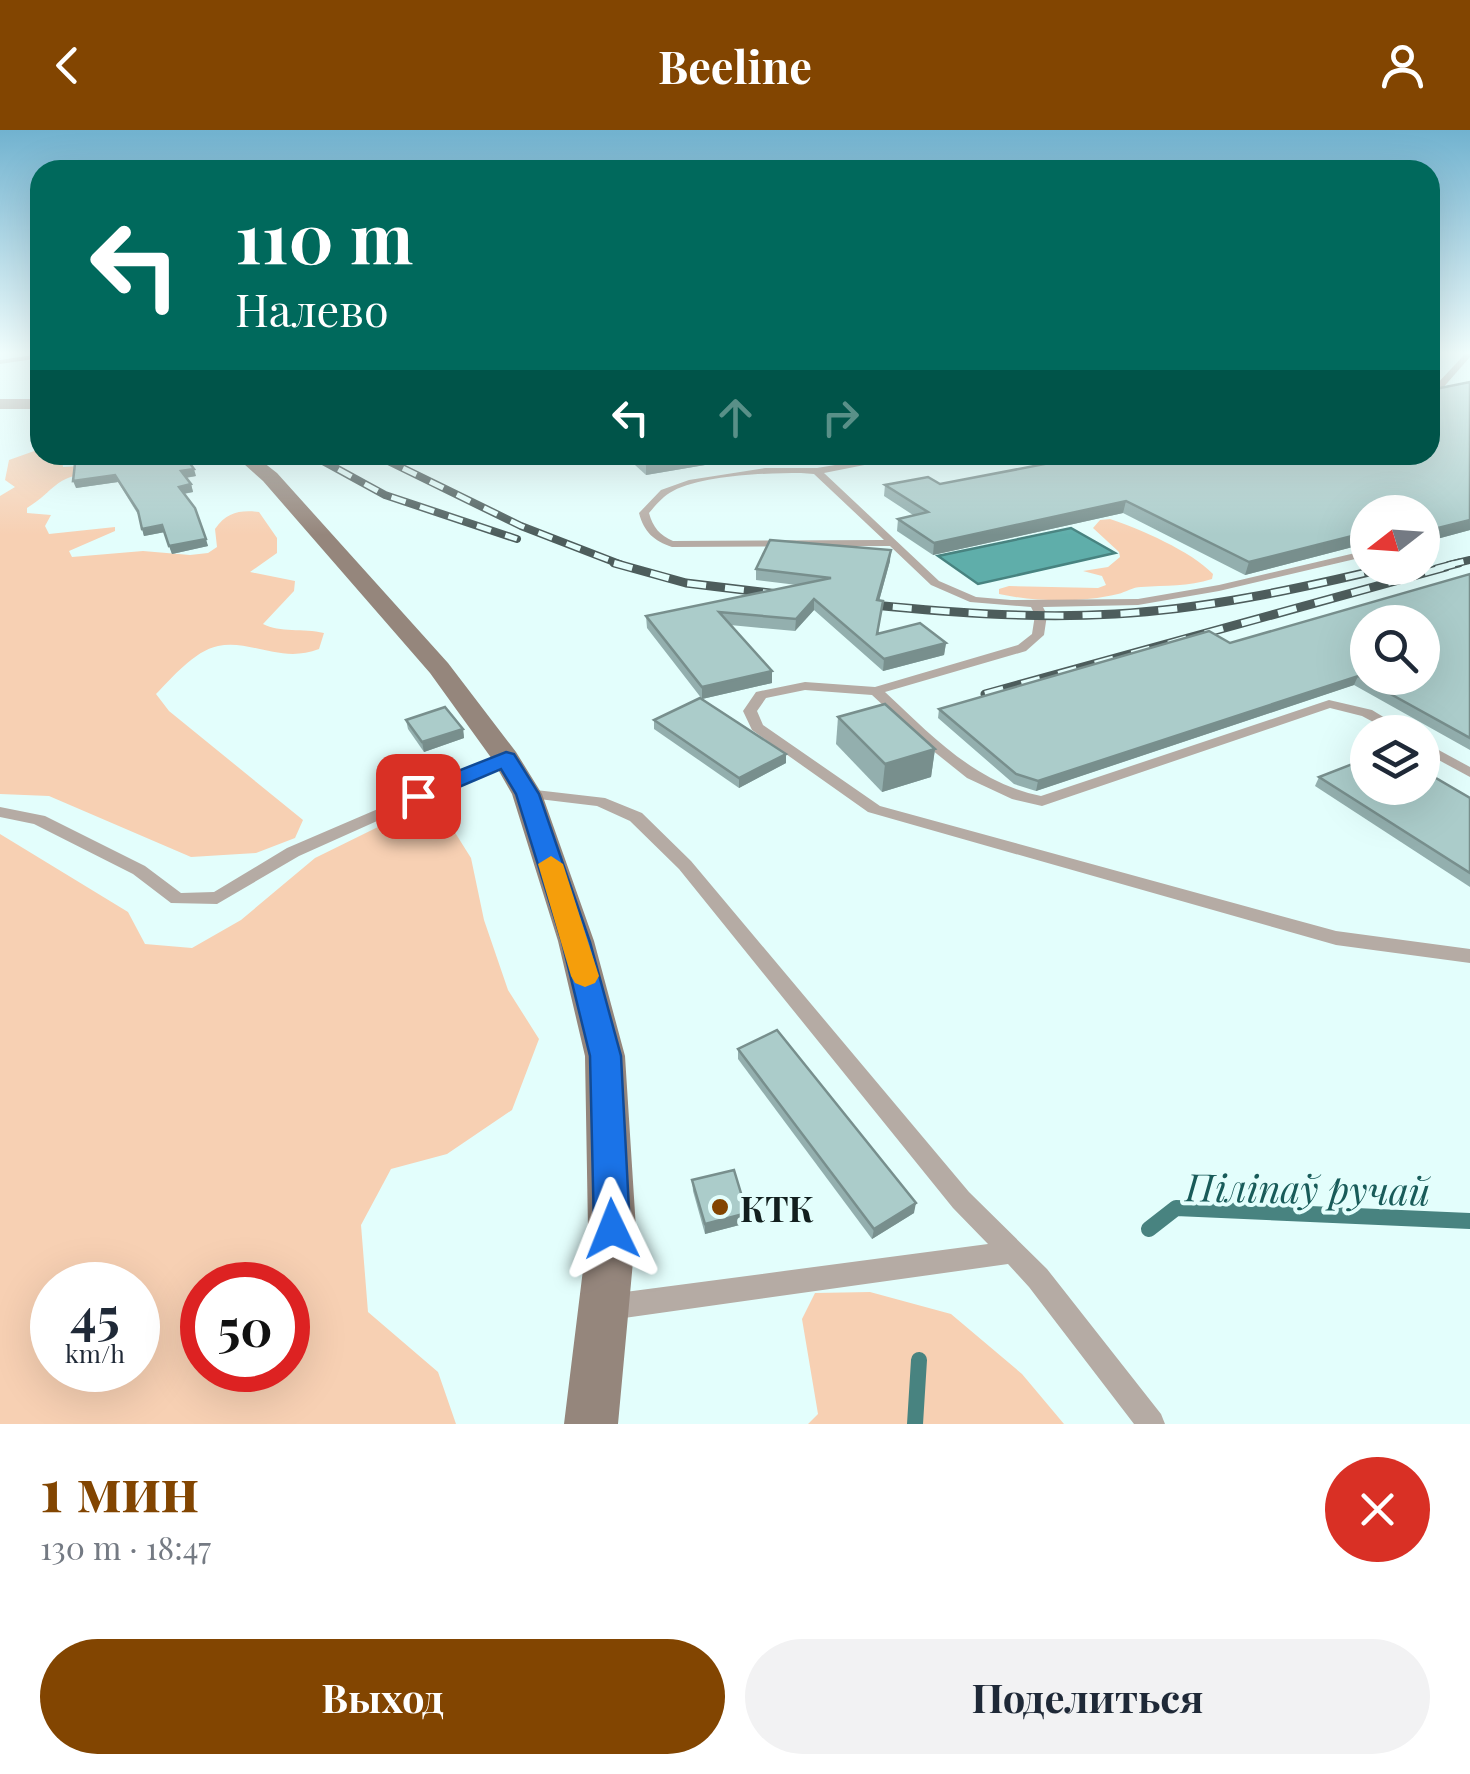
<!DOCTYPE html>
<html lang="ru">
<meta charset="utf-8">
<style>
:root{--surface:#fff;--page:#f2f2f3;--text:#1f2937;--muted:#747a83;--accent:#824501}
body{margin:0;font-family:"Playfair Display",serif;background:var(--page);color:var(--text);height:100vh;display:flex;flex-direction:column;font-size:38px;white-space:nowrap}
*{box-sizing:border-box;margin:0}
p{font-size:32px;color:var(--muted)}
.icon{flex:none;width:55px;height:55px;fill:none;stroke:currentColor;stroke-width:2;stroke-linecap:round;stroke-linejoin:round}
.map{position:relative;height:1294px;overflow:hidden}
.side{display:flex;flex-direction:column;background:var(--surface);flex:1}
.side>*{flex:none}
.banner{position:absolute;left:30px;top:30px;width:1410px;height:305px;border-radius:30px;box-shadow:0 10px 40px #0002;background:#00695c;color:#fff;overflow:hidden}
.needle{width:65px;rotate:253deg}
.controls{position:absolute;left:1350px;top:365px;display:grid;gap:20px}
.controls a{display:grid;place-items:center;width:90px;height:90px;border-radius:50%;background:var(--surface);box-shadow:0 10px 40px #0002;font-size:50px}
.speed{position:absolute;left:30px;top:1132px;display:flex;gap:20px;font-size:50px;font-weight:700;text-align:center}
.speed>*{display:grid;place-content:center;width:130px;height:130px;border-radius:50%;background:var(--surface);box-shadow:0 10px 40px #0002;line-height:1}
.speed small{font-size:25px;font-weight:400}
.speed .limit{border:15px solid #d22;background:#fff;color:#111}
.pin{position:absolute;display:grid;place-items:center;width:85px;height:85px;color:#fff;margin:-42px;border-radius:20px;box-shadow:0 5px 15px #0006}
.me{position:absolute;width:110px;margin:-55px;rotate:358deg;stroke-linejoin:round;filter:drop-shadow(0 0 8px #0008)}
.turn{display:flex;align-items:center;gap:35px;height:210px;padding:0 40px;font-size:45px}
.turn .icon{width:130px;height:130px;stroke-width:2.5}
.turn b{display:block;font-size:70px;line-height:85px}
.lanes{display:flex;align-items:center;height:95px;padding:0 40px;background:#0003;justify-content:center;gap:50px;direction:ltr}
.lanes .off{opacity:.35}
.round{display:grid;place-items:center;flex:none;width:105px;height:105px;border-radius:52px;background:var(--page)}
.overview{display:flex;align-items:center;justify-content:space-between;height:170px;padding:0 40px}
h1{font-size:60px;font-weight:700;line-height:75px;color:var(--accent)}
.action{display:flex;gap:20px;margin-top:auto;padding:20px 40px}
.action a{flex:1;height:115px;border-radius:60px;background:var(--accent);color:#fff;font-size:40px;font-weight:700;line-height:115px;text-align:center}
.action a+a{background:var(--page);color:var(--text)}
header{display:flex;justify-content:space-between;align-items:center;height:130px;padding:0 40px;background:var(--accent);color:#fff;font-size:45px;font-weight:700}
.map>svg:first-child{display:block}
.green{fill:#f7d0b3;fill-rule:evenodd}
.water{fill:#5faeaa;stroke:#488380;stroke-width:2.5}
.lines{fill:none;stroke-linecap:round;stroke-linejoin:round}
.stream{stroke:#488380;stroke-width:16}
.lane{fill:#b5aba4;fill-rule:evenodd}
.street{fill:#b5aba4;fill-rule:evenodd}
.secondary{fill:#95867c;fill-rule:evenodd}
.rail-far1-casing{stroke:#4d5d5c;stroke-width:8}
.rail-casing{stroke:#4d5d5c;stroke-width:9}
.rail-far1{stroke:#e3fefc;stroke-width:5;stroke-dasharray:15;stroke-linecap:butt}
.rail{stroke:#e3fefc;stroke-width:6;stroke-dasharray:19;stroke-linecap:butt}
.wall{fill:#93afae}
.shaded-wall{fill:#788f8d}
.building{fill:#abccca;stroke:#788f8d;stroke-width:2.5;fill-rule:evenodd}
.route{fill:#1a73e8;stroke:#114b97;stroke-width:2.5}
.slow{fill:#f59e0b}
.poi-dot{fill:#824501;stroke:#e3fefc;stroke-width:4}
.labels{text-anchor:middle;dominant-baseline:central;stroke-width:8;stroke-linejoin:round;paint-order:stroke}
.near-poi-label{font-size:35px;font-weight:bold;fill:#121f1e;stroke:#e3fefc;text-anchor:start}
.near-water-label{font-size:38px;font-style:italic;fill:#185b59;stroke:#e3fefc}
</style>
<header><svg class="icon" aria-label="back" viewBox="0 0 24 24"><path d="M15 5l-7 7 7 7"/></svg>Beeline<svg class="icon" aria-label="person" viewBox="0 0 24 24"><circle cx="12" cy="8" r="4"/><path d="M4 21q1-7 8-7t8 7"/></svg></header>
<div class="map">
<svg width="1470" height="1294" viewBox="0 0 1470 1294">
<rect width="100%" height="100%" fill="#e3fefc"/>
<g class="green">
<path d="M 40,319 L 40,325 L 62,325 L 63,337 L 80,336 L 92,342 C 52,348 57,359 27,378 L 27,383 L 51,385 L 45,396 L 49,404 L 115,397 L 115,401 L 69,421 L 72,427 L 143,421 L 190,425 L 208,423 L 217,417 L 215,399 C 227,382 240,380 259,382 L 277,408 L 277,423 L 250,442 L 295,451 L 294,461 L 263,494 C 280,503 303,498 324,503 L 319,519 C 281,534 250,509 218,516 C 194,521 172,548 156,564 L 169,581 L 303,690 L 295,708 L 256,723 L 191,727 L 49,666 L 0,664 L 0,366 L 15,357 L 5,350 L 9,330 Z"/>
<path d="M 1110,389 C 1140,399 1191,421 1213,444 L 1212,449 C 1188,457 1166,455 1141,457 C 1133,457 1126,462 1118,464 C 1081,473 1036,472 999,464 L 999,459 L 1009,456 L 1098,458 L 1106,455 L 1102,446 L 1083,441 L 1108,437 L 1120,427 L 1119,422 L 1093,398 L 1100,390 Z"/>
<path d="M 422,686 L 449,693 L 471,728 L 484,790 L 508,860 L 539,909 L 512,980 L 447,1024 L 391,1039 L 361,1095 L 368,1182 L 438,1242 L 456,1294 L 0,1294 L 0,704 L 128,782 L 145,814 L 192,818 L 241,790 L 315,728 L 380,696 ZM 138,1155 L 138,1240 L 52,1240 L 52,1155 ZM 288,1155 L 288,1240 L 202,1240 L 202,1155 Z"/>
<polygon points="870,1162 951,1184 1022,1244 1064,1294 808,1294 818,1284 802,1189 815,1163"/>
</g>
<polygon class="water" points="1071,398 1115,423 978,454 938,426"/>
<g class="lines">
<g class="stream">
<polyline points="1149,1099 1176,1078 1470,1091"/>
<polyline points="915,1294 919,1230"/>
</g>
<g class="lane">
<polygon points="40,224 40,228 0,234 0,230"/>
<polygon points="1465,224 1470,224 1470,227 1441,260 1430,262 1430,258 1435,256"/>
<path d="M 895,325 L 915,325 L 824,343 L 939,451 L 976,467 L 1011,470 L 1138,469 L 1219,455 L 1368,420 L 1368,426 L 1219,461 L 1138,475 L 1043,477 L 1047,485 L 1044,505 L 1026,521 L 885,562 C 932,606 976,653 1041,666 L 1329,570 L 1372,580 L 1408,602 L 1392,602 L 1362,586 L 1330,578 L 1042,676 L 1012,669 L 967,648 L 927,616 L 872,565 L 805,560 L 766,568 L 757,581 L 763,595 L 880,676 L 1336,801 L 1470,819 L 1470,833 L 1336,815 L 868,682 L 752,600 L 743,581 L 756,562 L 805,552 L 875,557 L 1018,515 L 1032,504 L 1035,485 L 1031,477 L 970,472 L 931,455 L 890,416 L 672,417 C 654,411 644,402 639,383 L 661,360 L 689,350 L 765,338 L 817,338 ZM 801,343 L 814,344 L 884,410 L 673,411 C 660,405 653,398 649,383 C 656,375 663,366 673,361 C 704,345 766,343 801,343 Z"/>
<polygon points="987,325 1021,327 1066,325 1062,328 1021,333"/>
<polygon points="1422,611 1470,637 1470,647 1422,621"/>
<polygon points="506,624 511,625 513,628 511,631 299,726 217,774 171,773 133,744 34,694 0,687 0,677 45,686 145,736 181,763 214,762 287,718"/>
<polygon points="527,659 605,668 642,683 691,731 969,1062 1047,1139 1161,1284 1165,1294 1134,1294 1029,1157 1008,1134 610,1190 601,1186 597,1177 601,1168 610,1164 988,1114 953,1078 679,739 630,691 597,676 522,667 519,664 522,661"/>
</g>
<rect class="street" x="0" y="269" width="40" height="10"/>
<polygon class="secondary" points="234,325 254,325 277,343 448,533 516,622 542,664 594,811 625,926 636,1099 618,1294 564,1294 588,1099 585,926 558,811 512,664 492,629 430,543 263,351"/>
<g class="rail-far1-casing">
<g id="rail-far1">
<polyline points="312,325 385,365 517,409"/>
<polyline points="376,325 521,396 622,435"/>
<polyline points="1449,435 1470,430"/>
</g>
</g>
<g class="rail-casing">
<g id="rail">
<polyline points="614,433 686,453 786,465"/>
<polyline points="1436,439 1459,433"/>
<path d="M 855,473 C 941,482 1028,489 1115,484 C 1206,479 1297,459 1386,438"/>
<polyline points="985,564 1446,437"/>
</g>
</g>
<use href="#rail-far1" class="rail-far1"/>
<use href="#rail" class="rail"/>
</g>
<g class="wall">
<polygon points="1470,252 1470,400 1422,413 1422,382 1368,382 1368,413 1245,445 1123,383 933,425 897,401 898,389 913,385 884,366 885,355 928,347 940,354 1061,331 1062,325 1430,325 1430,260"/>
<polygon points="76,325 196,346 186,348 191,354 193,362 184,364 208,416 172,424 165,402 144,406 139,386 118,352 76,358"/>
<polygon points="624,325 764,325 646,345"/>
<polygon points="890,431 879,471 883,471 878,503 946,513 944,525 883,541 814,480 795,501 730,495 772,541 772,553 702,569 647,498 646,486 797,455 756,450 756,439"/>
<polygon points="1470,444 1470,620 1354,555 1036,661 1014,654 938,588 939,579 1230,513"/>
<polygon points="838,587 935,619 931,647 882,662 836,614"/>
<polygon points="406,590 463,599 464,608 424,622 408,599"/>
<polygon points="654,590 786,624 786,633 739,658 654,599"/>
<polygon points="1319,647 1470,668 1470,757 1315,656"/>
<polygon points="738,919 914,1083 872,1109 738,929"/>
<polygon points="692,1050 747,1083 747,1093 705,1104 693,1061"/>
</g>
<g class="shaded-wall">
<polygon points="700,325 764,325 646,345 646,334"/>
<polygon points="194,339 196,346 183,348 181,341"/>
<polygon points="115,345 118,352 76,358 73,351"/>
<polygon points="191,354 193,362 181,364 179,357"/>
<polygon points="1126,371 1123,383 933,425 934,413"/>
<polygon points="1470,390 1470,400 1422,413 1422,402"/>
<polygon points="162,395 165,402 144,406 142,399"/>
<polygon points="1368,402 1368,413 1245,445 1249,432"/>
<polygon points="206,409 208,416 172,424 169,416"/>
<polygon points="891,420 890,431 876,482 877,470"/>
<polygon points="814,469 814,480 795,501 796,489"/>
<polygon points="946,513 944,525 883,541 884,529"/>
<polygon points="772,541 772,553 702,569 702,557"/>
<polygon points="1358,546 1354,555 1036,661 1038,651"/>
<polygon points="463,599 464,608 424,622 422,612"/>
<polygon points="935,619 931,647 882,662 885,634"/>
<polygon points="786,624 786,633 739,658 739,648"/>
<polygon points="916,1073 914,1083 872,1109 874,1099"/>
<polygon points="747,1083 747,1093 705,1104 705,1094"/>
</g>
<g class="building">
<polygon points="1470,252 1470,390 1422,402 1422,382 1368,382 1368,402 1249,432 1126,371 934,413 898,389 928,382 885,355 928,347 940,354 1071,329 1064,325 1430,325 1430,260"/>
<polygon points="76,325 184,325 194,339 181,341 191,354 179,357 195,378 206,409 169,416 162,395 142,399 138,381 115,345 73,351"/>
<polygon points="635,325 700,325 646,334"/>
<polygon points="770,410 891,420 877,470 883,471 877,504 920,493 946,513 884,529 814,469 796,489 719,482 772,541 702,557 646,486 831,448 756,439"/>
<path d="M 1470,444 L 1470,608 L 1358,546 L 1038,651 L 1016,644 L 939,579 L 1209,501 L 1230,513 ZM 1368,492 L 1422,492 L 1422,548 L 1368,548 Z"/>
<polygon points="700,568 786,624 739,648 654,590"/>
<polygon points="885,574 935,619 885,634 838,587"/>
<polygon points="445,577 463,599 422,612 406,590"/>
<polygon points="1368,628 1368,658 1422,658 1422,640 1470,668 1470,743 1319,647"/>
<polygon points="777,900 916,1073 874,1099 738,919"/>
<polygon points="734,1040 747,1083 705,1094 692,1050"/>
</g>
<linearGradient id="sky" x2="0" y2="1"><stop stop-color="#71b2cf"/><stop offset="0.55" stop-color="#f2fffe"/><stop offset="1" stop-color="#f2fffe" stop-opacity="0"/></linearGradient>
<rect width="1470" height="405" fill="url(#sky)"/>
<polygon class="route" points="506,622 514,624 539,664 590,812 621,926 630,1099 624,1111 612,1116 599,1111 594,1099 590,926 562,812 516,664 501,639 426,671 418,673 407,666 410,660"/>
<polygon class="slow" points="551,726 563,734 599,846 595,853 585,857 575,853 571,846 538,734"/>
<circle class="poi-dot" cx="720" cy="1077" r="10"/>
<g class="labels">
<g class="near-poi-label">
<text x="740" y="1077">КТК</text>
</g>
<g class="near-water-label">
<text transform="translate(1308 1058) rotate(1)">Піліпаў ручай</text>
</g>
</g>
</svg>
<div class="controls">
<a><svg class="needle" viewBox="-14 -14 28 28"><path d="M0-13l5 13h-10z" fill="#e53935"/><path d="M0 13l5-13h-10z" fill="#747a83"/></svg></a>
<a><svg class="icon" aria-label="search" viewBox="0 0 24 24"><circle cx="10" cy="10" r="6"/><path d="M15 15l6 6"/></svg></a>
<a><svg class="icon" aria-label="layers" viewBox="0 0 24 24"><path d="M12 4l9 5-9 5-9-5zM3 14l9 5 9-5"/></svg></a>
</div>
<div class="speed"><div>45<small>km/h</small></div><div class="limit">50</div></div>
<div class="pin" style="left:418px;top:666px;background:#d93025"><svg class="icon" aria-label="arrive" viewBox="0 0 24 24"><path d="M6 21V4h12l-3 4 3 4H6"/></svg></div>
<svg class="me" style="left:612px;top:1099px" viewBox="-20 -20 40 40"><path d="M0-17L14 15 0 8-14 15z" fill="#1a73e8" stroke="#fff" stroke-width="4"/></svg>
<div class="banner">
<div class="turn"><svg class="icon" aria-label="left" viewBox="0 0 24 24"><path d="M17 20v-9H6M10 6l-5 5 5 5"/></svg><div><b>110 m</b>Налево</div></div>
<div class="lanes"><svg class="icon" aria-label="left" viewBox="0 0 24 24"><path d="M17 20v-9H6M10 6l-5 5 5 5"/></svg><svg class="icon off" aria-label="ahead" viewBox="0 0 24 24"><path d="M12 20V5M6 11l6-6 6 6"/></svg><svg class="icon off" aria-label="right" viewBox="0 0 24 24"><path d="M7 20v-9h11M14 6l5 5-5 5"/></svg></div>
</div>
</div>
<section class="side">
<div class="overview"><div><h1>1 мин</h1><p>130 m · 18:47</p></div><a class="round" style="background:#d93025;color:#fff"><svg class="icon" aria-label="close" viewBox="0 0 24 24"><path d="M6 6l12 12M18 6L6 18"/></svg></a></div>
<div class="action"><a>Выход</a><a>Поделиться</a></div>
</section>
